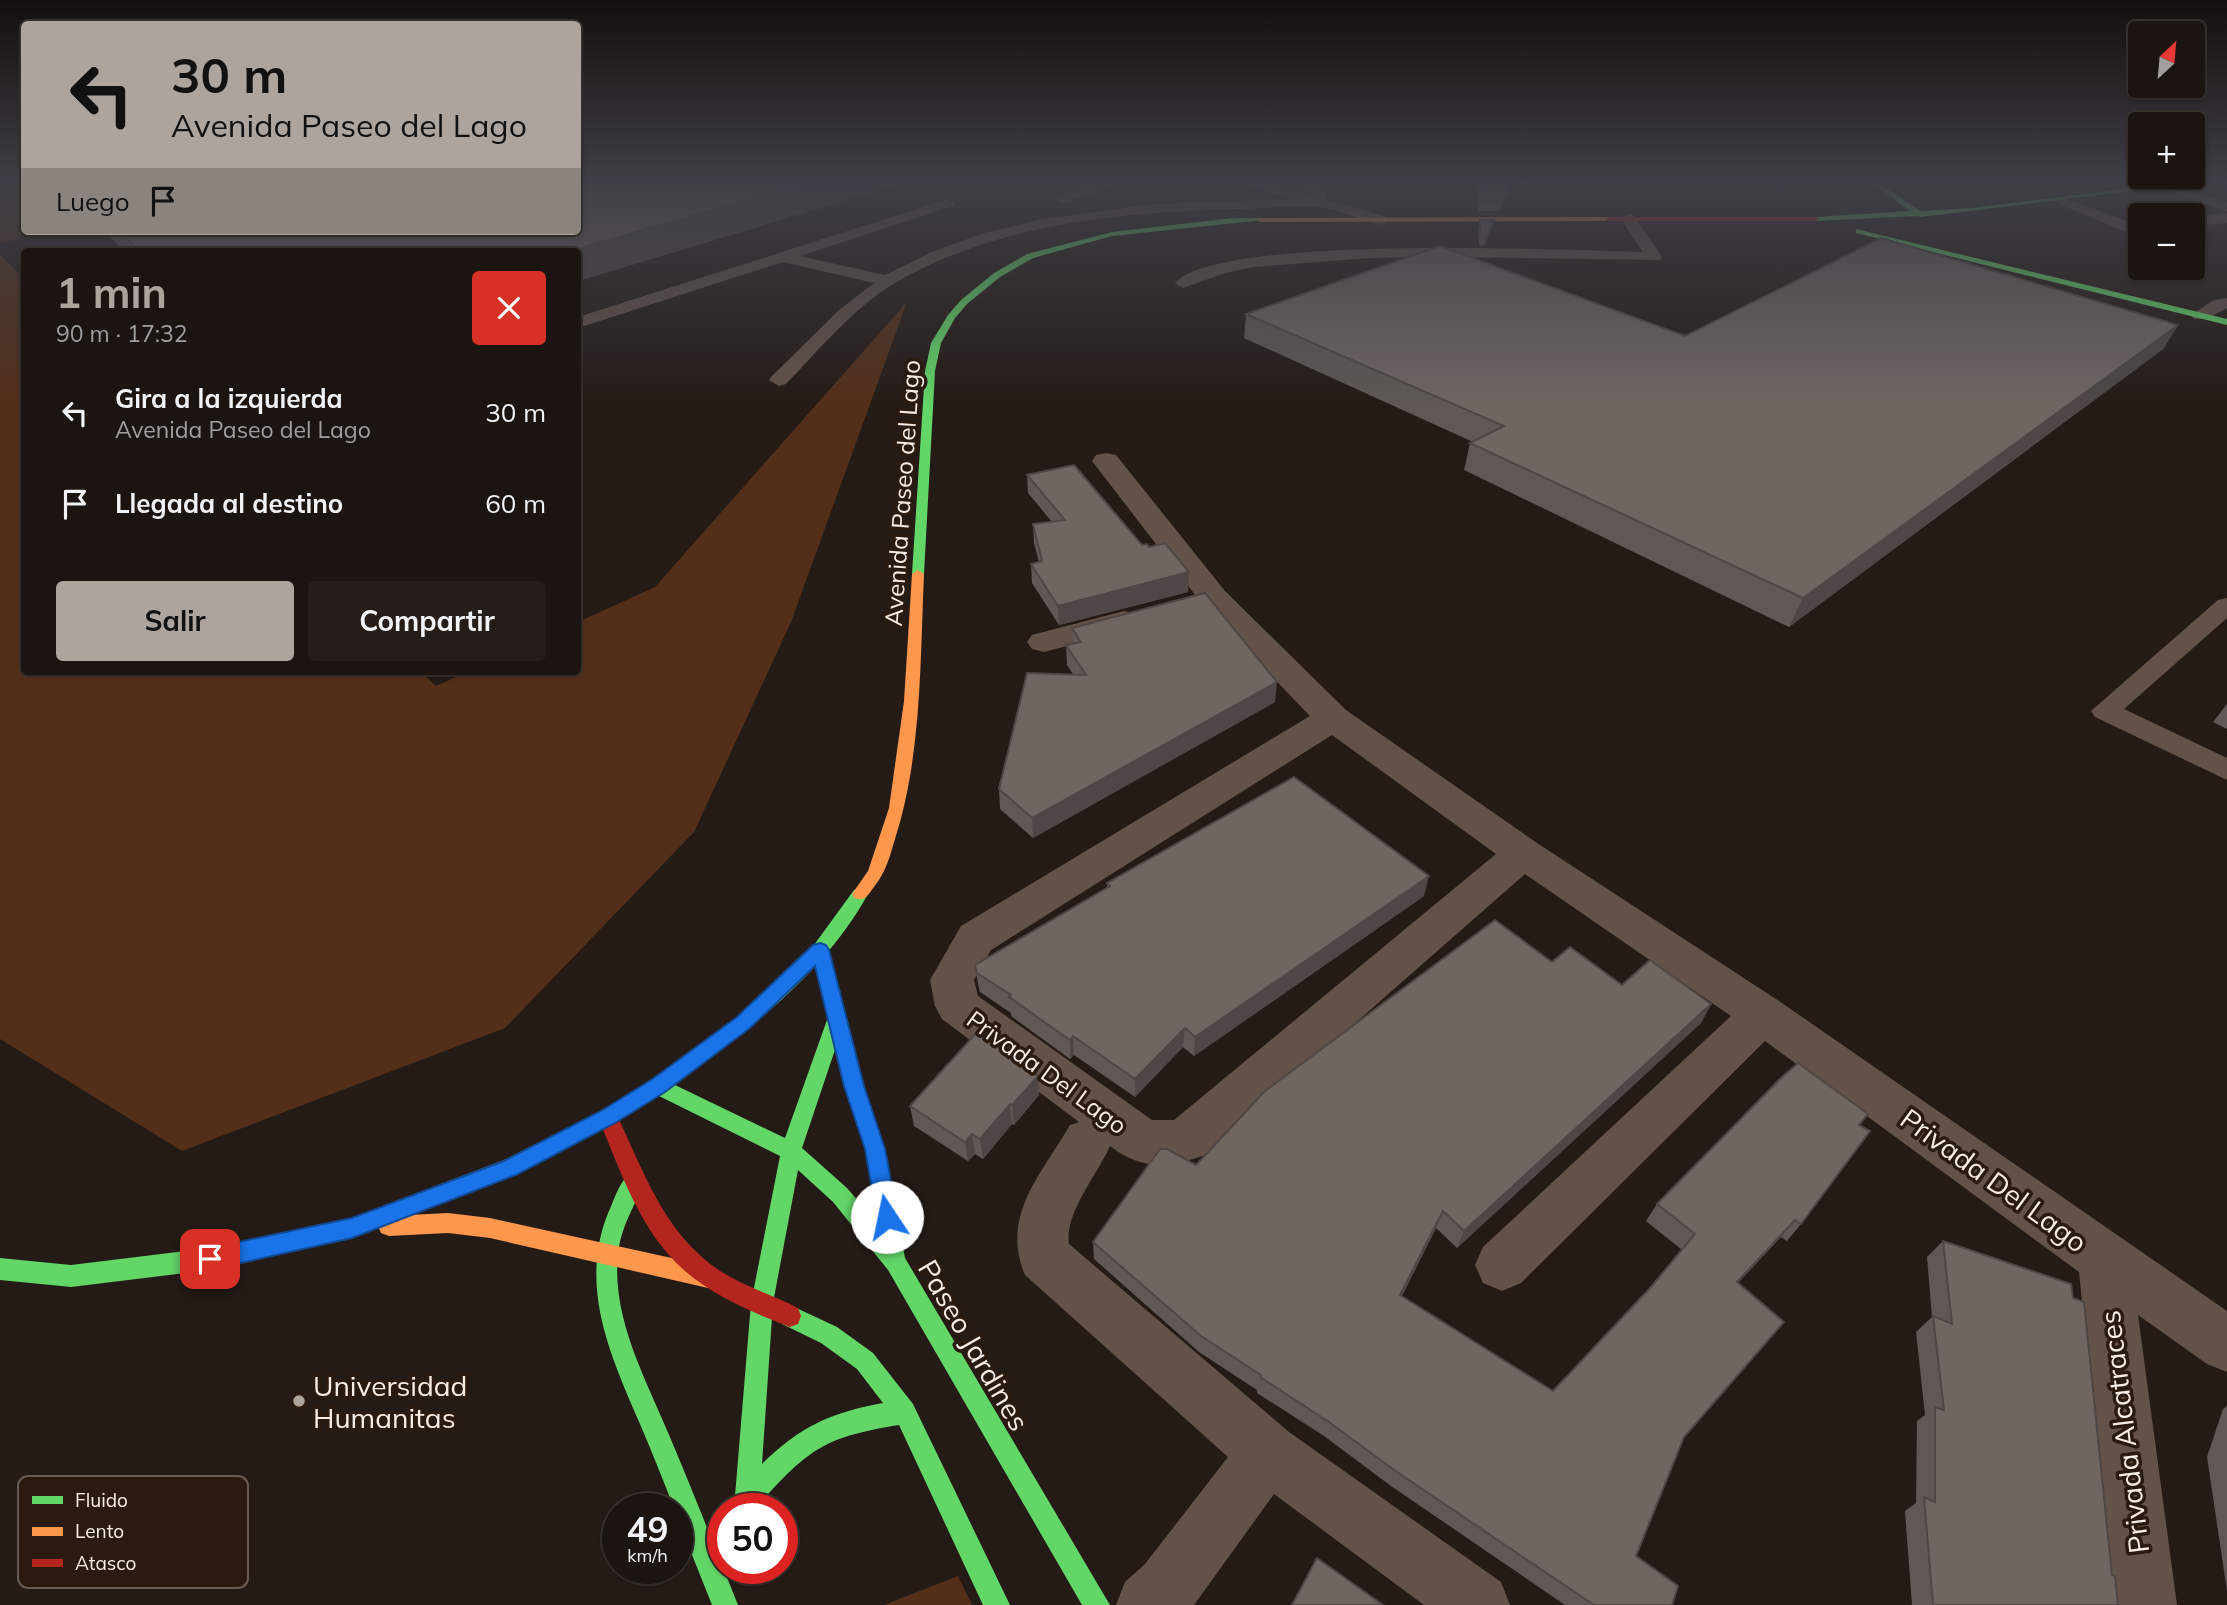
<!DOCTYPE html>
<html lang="es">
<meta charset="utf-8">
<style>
:root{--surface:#1b1410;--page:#241d19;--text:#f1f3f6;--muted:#a09e9f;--line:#393330;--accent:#aea49e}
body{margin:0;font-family:Mulish,sans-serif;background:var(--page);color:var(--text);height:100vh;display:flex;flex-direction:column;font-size:26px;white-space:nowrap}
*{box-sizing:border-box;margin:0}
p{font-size:23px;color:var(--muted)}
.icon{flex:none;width:38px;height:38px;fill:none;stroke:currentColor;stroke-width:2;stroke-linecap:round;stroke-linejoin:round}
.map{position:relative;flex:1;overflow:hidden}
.panel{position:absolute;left:21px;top:248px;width:560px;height:427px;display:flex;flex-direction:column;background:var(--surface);border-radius:7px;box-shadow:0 2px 5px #0004,0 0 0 2px var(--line)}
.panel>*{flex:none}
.top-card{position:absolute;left:21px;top:21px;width:560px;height:214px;border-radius:7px;box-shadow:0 2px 5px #0004,0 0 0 2px var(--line);background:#aea49e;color:#111;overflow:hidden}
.needle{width:46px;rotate:26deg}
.fabs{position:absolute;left:2128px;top:21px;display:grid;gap:14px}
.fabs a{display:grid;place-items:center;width:77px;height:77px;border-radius:7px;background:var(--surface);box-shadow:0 2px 5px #0004,0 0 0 2px var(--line);font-size:35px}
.speed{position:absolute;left:602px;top:1493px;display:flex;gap:14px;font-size:35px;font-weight:700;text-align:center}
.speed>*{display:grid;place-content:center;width:91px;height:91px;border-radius:50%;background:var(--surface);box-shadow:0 2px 5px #0004,0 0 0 2px var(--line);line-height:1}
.speed small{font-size:18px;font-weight:400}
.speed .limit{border:10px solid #d22;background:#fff;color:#111}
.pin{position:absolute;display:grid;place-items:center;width:60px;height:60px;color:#fff;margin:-30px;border-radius:14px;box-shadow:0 4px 10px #0006}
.me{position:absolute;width:77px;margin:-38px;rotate:349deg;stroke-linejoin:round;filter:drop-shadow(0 0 5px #0008)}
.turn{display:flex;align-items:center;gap:24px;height:147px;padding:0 35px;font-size:32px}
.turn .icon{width:91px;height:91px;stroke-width:2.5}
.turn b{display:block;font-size:49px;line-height:60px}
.then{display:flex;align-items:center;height:66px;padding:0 35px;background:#0003;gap:14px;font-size:26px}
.round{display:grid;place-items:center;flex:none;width:74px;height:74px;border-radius:7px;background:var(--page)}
.headline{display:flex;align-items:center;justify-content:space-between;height:119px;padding:0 35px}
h1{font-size:42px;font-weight:700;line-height:52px;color:var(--accent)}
.cta{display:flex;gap:14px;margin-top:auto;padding:14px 35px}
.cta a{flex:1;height:80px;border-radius:7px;background:var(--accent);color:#111;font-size:28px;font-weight:700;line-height:80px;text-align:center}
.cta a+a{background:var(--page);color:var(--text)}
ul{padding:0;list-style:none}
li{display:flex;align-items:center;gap:21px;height:91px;padding:0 35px}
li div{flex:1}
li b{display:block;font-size:26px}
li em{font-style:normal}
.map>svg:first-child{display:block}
.green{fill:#532f19}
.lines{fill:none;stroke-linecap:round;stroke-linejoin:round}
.lane{fill:#625249;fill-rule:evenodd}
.street{fill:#625249;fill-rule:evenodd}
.fast{fill:#63d668;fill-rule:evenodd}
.slow{fill:#ff974d;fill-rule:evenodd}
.jam{fill:#b3261e;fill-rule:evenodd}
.wall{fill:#5f5854}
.shaded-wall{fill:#4e4745}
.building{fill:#6f6662;stroke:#4e4745;stroke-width:2}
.route{fill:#1a73e8;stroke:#114b97;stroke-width:2}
.poi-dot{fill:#aea49e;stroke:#2a1a10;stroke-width:2.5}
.labels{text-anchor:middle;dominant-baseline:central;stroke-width:7;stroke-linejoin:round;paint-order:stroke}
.street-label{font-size:24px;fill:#f9eee7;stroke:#2a1a10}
.near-street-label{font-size:28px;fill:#f9eee7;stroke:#2a1a10}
.near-poi-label{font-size:28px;fill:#f9eee7;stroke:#2a1a10;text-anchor:start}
.key{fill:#2a1a10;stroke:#685a50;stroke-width:2}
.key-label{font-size:19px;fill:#f9eee7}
</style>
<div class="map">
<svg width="2227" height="1605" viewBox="0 0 2227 1605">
<rect width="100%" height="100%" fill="#241b16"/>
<g class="green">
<polygon points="0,181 24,181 24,231 53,231 0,243"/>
<polygon points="0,255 24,279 24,672 421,672 436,686 467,672 578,672 578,622 655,587 907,302 791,622 694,832 505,1028 182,1151 0,1039"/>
<polygon points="958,1576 972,1605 884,1605"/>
</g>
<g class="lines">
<g class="lane">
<polygon points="1100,181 1122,181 1067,202 1062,203 1055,199 1057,196"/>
<path d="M 1236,181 L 1260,181 L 1313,196 L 1286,181 L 1307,181 L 1326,192 L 1327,200 L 1386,217 L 1389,220 L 1381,225 C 1361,220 1340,210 1320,207 C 1292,204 1262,209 1234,209 C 1118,213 997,223 895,283 C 853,308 820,349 786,384 L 779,386 L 769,380 L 772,376 L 839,310 L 874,283 L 783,262 L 578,328 L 578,317 L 948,199 L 955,203 L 953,206 L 800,256 L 885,275 L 932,252 L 984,233 L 1043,219 L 1154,204 L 1291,199 Z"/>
<polygon points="2172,183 2227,203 2227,212 2167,190 2167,184"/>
<polygon points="2064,197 2136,225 2140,224 2140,234 2129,233 2059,204 2057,201 2059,198"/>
<polygon points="2227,213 2227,223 2193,226 2193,218"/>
<path d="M 1629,214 L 1634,216 L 1662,257 L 1660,260 L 1450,257 L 1369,258 L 1254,267 L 1225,273 L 1183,288 L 1175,283 C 1217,234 1567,250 1643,252 L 1621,219 Z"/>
<polygon points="2227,298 2227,308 2206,319 2194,319 2191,315 2214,300"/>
<polygon points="2227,598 2227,618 2124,709 2227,758 2227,780 2095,717 2091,711 2218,600"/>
</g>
<g class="street">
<path d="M 1106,453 L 1116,455 L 1225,591 L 1346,710 L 1537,843 L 1779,1001 L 2227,1311 L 2227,1372 L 2207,1364 L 2138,1315 L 2177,1605 L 2113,1605 L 2079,1272 L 1765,1041 L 1521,1283 L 1502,1291 L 1483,1283 L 1475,1265 L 1483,1247 L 1731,1016 L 1525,874 L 1205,1155 C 1169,1168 1143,1171 1110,1146 C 1098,1174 1064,1213 1069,1244 L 1289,1432 L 1501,1582 L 1510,1605 L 1424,1605 L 1274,1494 L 1194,1605 L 1116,1605 L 1125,1582 L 1145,1564 L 1228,1457 L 1025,1275 C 1000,1216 1041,1175 1070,1125 L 1079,1122 L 942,1019 L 935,1006 L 930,980 L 961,926 L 1310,716 L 1203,605 L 1092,461 L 1096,455 ZM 1332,735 L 1496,854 L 1174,1120 L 1152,1120 L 978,996 L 974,980 L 991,950 Z"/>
<polygon points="1124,611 1136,614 1140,621 1136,628 1044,652 1032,649 1027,642 1032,635"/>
</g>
<g class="fast">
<polygon points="1869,181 1877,181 1920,211 1972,208 2189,181 2214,181 1921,217 1917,216 1815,221 1811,219 1815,217 1910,211"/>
<polygon points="1233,218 1260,218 1264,220 1112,236 1033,258 1000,277 967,304 955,318 941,343 935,371 924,574 918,578 914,577 912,574 925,371 931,343 948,315 961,300 994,273 1027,254 1112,232"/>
<polygon points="1856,229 2227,319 2227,325 1856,233"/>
<path d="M 860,888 L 866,890 L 868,894 C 824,974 747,1031 675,1085 L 785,1138 L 827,1020 L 829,1015 L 836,1012 L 843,1015 L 845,1020 L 802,1148 L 847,1188 L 878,1224 L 865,1149 L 858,1128 L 861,1122 L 868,1119 L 875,1122 L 885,1149 L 905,1258 L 1110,1605 L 1082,1605 L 888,1270 L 833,1202 L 798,1170 L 773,1303 L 762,1464 C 799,1427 832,1412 883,1403 L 857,1369 L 821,1343 L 782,1324 L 779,1316 L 782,1308 L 790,1305 L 837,1327 L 873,1353 L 913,1404 L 1010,1605 L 983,1605 L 899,1425 C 824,1437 809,1449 759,1504 L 758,1508 L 734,1508 L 751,1303 L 780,1156 L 659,1096 L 615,1123 L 518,1174 L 352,1238 L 210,1270 L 71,1287 L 0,1280 L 0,1258 L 71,1265 L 210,1248 L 352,1218 L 504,1160 L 601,1111 L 651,1080 L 736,1018 L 814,945 L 854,890 Z"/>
<path d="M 636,1170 L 643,1173 L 646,1180 C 635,1205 621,1226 618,1254 C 611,1320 648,1383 672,1442 C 695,1496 716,1551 738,1605 L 712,1605 L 677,1517 L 677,1508 L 674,1508 C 663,1480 652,1452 640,1424 C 609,1352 576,1281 612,1204 C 617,1192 623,1175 636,1170 Z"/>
</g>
<g class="slow">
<polygon points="1608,217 1611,221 1260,222 1256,220 1260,218"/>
<path d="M 918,570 L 924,574 C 920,661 922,755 895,839 C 890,856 886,872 874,887 C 868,895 865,902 854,898 L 852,894 L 868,871 L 889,808 L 904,701 L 912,574 Z"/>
<polygon points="448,1213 490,1218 708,1266 716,1269 719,1277 716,1285 708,1288 490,1238 448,1233 389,1236 381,1233 378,1226 381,1219 389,1216"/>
</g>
<g class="jam">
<polygon points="1608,217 1815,217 1819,219 1815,221 1605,221"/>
<polygon points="820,943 826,945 829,950 864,1086 878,1128 875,1134 868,1137 861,1134 858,1128 844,1086 811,950 814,945"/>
<path d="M 608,1108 L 615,1111 C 643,1169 663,1233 720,1271 C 744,1286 772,1295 798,1308 L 801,1316 L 798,1324 L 790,1327 C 754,1313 715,1297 685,1271 C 640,1232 620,1170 598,1117 L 601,1111 Z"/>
</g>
</g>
<g class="wall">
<polygon points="578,181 910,181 578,281 578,252 125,252 104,231 578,231"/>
<polygon points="1477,181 1514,181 1500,211 1478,211"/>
<polygon points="1480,220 1494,220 1492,228 1484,246 1479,245 1478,228"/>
<polygon points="1246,314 1685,336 2178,325 2163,349 1789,627 1464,470 1470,443 1473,442 1244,338"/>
<polygon points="1027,475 1142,545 1188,592 1059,625 1032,583 1031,564 1039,562 1034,543 1033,524 1052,522 1028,493"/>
<polygon points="1072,628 1275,702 1033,838 1000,809 999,789 1073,674 1067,665 1066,645 1073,644"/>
<polygon points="2227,704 2227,729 2213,722"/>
<polygon points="1107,883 1424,896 1194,1056 1183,1047 1135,1097 1074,1055 1070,1059 1011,1016 1011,1013 980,992 978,984 975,965 1107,887"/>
<polygon points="1552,962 1622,985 1711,1004 1701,1023 1457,1248 1436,1228 1402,1296 1553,1391 1651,1287 1682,1250 1646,1221 1657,1204 1860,1125 1801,1224 1787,1241 1781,1237 1738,1283 1684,1437 1636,1556 1672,1605 1565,1605 1391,1486 1324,1436 1257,1393 1257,1390 1199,1352 1094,1259 1093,1242 1196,1165"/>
<polygon points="1038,1076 1039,1095 1014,1125 1012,1124 983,1159 975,1154 968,1161 914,1126 910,1106"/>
<polygon points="1943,1241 2112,1575 2118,1605 1912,1605 1905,1511 1916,1503 1917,1421 1925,1415 1916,1332 1932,1317 1927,1257"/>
<polygon points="2227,1406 2227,1591 2207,1457 2223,1409"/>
</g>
<g class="shaded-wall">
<polygon points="814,181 910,181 578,281 578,252 566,252"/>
<polygon points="1511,181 1514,181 1500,211 1502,201"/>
<polygon points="1494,220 1492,228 1484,246 1486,238"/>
<polygon points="2178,325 2163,349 1789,627 1803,598"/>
<polygon points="1189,572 1188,592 1059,625 1058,606"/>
<polygon points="1277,682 1275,702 1033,838 1032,818"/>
<polygon points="1429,876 1424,896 1194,1056 1195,1037"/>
<polygon points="1711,1004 1701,1023 1457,1248 1464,1231"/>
<polygon points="1185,1028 1183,1047 1135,1097 1135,1079"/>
<polygon points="1073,1036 1074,1055 1070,1059 1070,1040"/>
<polygon points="1038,1076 1039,1095 1014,1125 1012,1105"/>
<polygon points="1010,1104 1012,1124 983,1159 980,1139"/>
<polygon points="972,1134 975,1154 968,1161 965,1142"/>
<polygon points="1443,1211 1436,1228 1394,1311 1400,1295"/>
<polygon points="1795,1220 1781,1237 1723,1299 1737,1282"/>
</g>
<g class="building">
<polygon points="578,181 814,181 566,252 141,252 118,231 578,231"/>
<polygon points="1480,181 1511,181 1502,201 1480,201"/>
<polygon points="1480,220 1494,220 1486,238 1480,238"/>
<polygon points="1881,238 2178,325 1803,598 1470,443 1504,426 1246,314 1440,246 1685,336"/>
<polygon points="1074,465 1142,545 1147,544 1149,547 1165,543 1189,572 1058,606 1031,564 1042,561 1033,524 1065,520 1027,475"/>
<polygon points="1205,593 1277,682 1032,818 999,789 1027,673 1086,675 1066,645 1081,642 1072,628"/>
<polygon points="1294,777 1429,876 1195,1037 1185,1028 1135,1079 1073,1036 1070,1040 1009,997 1011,995 977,973 975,965 1110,886 1107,883"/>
<polygon points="1495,920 1552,962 1570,947 1622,985 1650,960 1711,1004 1464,1231 1443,1211 1400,1295 1553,1391 1651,1287 1695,1234 1657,1204 1782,1077 1798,1063 1868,1114 1859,1125 1870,1131 1801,1224 1795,1220 1737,1282 1784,1322 1684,1437 1636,1556 1678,1586 1672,1605 1594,1605 1397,1472 1329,1422 1260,1377 1261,1375 1201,1336 1093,1242 1160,1149 1167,1149 1196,1165 1265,1091"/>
<polygon points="978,1031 1038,1076 1012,1105 1010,1104 980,1139 972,1134 965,1142 910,1106"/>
<polygon points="1943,1241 2071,1284 2073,1298 2084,1302 2112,1575 2115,1576 2118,1605 1933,1605 1924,1497 1935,1502 1935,1407 1944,1410 1933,1316 1952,1324"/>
<polygon points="1317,1558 1383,1605 1292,1605"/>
</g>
<linearGradient id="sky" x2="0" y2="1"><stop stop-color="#140f0c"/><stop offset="0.45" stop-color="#3f3f47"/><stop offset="1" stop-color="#3f3f47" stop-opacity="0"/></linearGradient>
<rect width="2227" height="406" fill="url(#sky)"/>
<polygon class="route" points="820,943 826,945 829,950 864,1086 885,1149 898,1217 895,1225 887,1228 880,1225 877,1217 865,1149 844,1086 815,966 750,1028 665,1092 615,1123 518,1174 352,1238 210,1270 202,1267 199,1259 202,1252 210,1248 352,1218 504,1161 601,1111 651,1080 737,1017 813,945"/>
<circle class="poi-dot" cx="299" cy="1401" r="7"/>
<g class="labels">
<g class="street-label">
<text transform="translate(902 493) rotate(-86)">Avenida Paseo del Lago</text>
<text transform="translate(1047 1072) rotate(36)">Privada Del Lago</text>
</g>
<g class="near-street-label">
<text transform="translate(1994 1180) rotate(36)">Privada Del Lago</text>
<text transform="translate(974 1345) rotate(60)">Paseo Jardines</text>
<text transform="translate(2124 1432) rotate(-97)">Privada Alcatraces</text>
</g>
<g class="near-poi-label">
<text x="313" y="1385">Universidad<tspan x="313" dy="32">Humanitas</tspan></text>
</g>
</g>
<rect x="18" y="1476" width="230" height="112" rx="10" class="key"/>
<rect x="32" y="1496" width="31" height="8" fill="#63d668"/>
<rect x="32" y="1527" width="31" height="9" fill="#ff974d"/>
<rect x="32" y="1559" width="31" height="8" fill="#b3261e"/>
<g class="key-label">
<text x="75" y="1507">Fluido</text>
<text x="75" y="1538">Lento</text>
<text x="75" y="1570">Atasco</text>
</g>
</svg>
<div class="fabs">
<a><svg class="needle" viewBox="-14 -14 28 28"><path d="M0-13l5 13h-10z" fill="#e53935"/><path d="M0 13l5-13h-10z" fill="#a09e9f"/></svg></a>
<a>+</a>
<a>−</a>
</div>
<div class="speed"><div>49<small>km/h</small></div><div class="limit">50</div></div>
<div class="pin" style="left:210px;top:1259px;background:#d93025"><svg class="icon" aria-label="arrive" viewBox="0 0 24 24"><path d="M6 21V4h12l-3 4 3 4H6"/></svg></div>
<svg class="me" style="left:887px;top:1217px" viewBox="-20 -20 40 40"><circle r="19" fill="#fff"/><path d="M0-13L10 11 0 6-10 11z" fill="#1a73e8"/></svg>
<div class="top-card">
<div class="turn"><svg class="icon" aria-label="left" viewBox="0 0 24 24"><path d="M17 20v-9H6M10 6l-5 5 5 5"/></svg><div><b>30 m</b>Avenida Paseo del Lago</div></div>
<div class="then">Luego<svg class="icon" aria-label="arrive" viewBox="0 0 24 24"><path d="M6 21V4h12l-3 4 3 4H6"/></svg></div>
</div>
<section class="panel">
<div class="headline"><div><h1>1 min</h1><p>90 m · 17:32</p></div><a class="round" style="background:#d93025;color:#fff"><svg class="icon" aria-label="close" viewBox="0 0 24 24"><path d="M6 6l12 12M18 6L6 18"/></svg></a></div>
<ul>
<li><svg class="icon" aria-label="left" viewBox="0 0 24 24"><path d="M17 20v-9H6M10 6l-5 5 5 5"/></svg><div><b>Gira a la izquierda</b><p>Avenida Paseo del Lago</p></div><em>30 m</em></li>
<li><svg class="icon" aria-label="arrive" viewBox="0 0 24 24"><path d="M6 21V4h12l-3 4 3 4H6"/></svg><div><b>Llegada al destino</b></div><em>60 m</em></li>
</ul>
<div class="cta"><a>Salir</a><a>Compartir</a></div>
</section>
</div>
